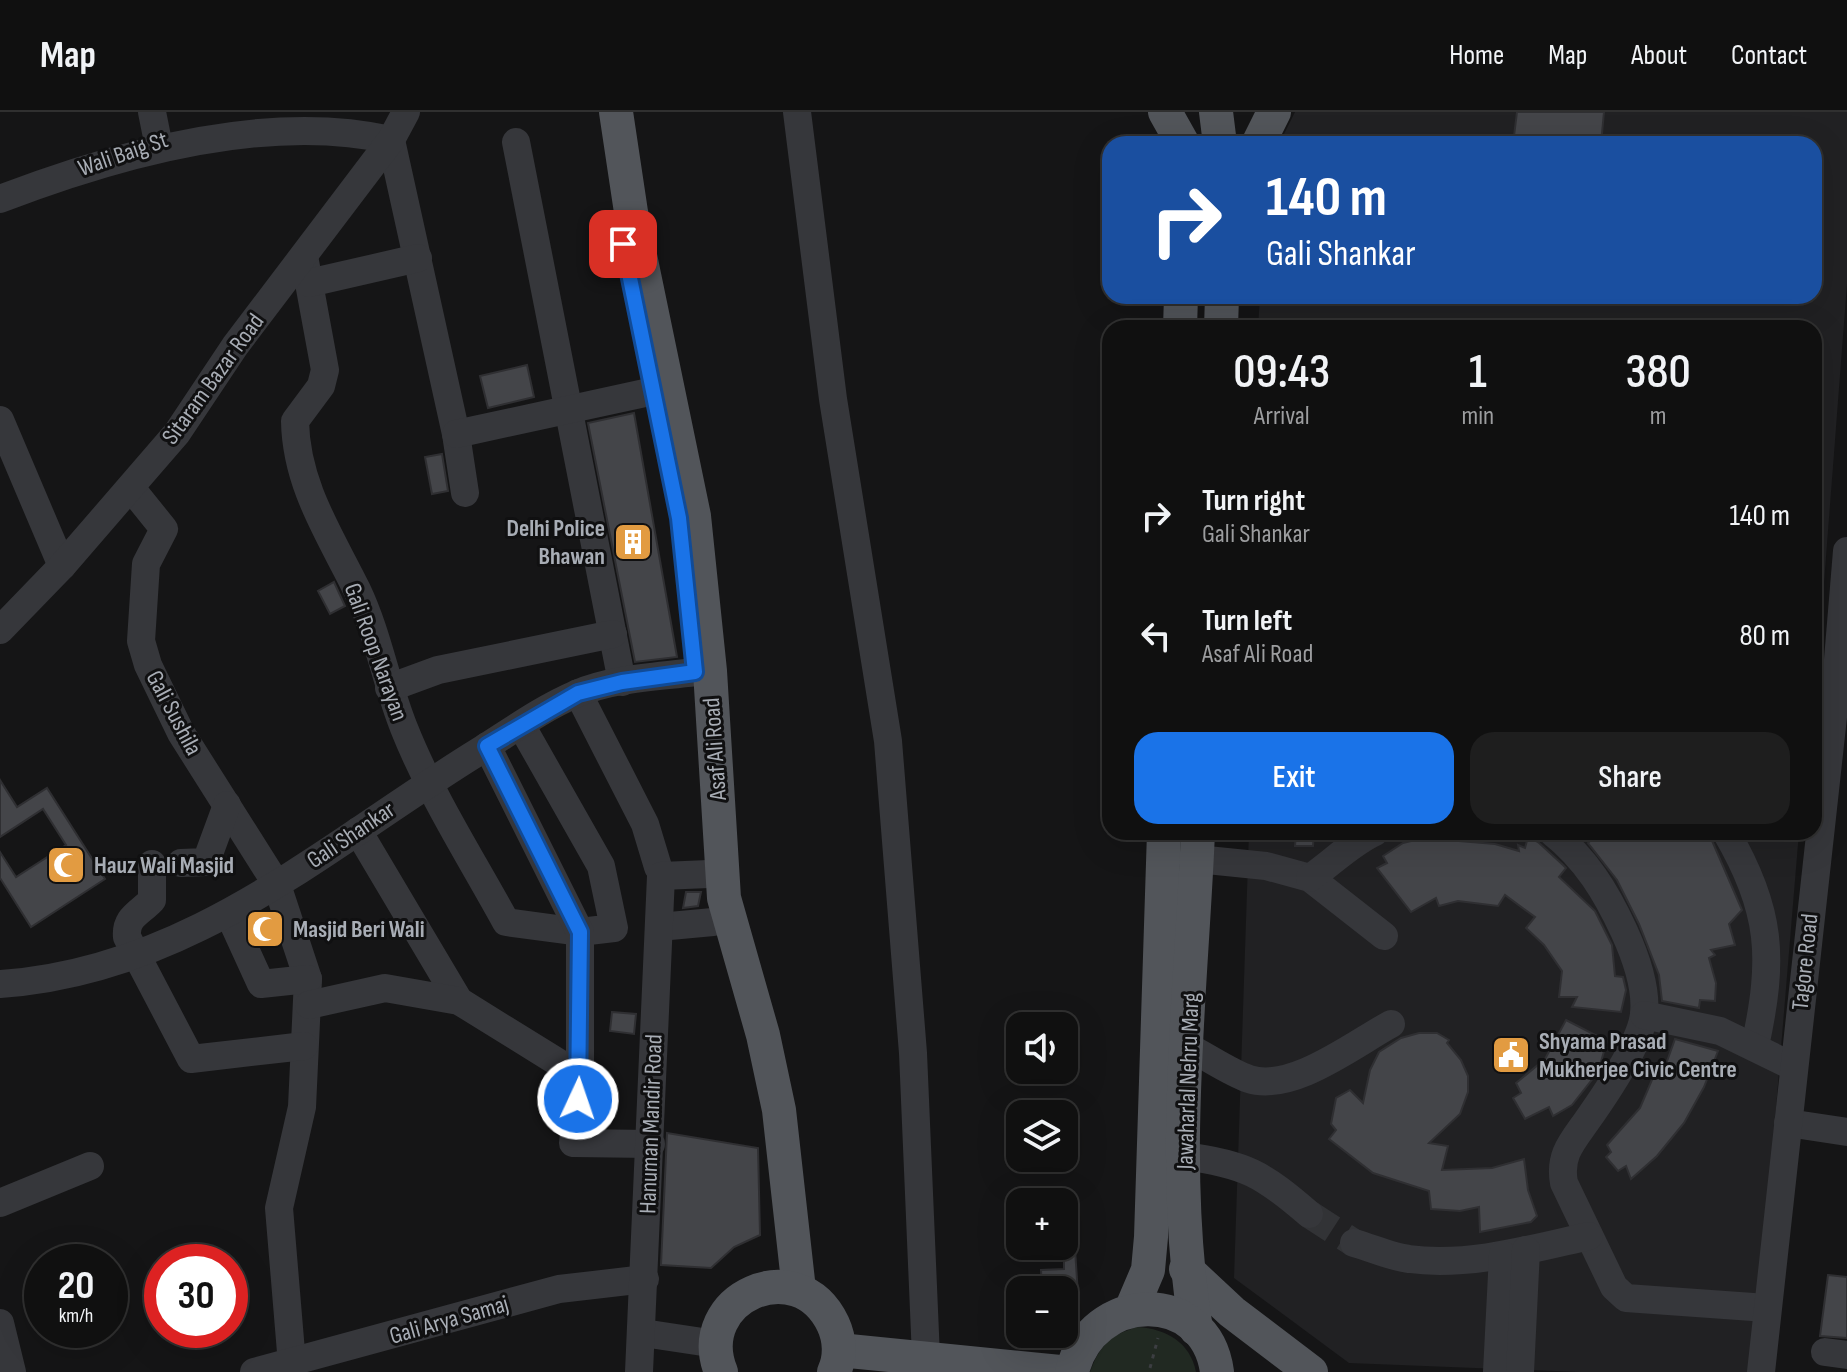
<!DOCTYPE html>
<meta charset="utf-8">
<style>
:root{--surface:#101010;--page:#1e1e1e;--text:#f1f3f6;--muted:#9c9d9f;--line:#303030;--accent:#1a73e8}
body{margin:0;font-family:"Sofia Sans Condensed",sans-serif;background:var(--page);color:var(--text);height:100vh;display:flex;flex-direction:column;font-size:30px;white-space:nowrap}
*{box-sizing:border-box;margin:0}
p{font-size:26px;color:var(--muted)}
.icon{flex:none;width:44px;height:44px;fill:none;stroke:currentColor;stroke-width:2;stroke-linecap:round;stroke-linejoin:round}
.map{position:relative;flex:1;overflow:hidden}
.drawer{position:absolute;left:1102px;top:208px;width:720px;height:520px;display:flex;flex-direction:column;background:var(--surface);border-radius:24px;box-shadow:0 8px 32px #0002,0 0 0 2px var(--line)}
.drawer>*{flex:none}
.top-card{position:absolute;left:1102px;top:24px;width:720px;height:168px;border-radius:24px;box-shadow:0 8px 32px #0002,0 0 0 2px var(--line);background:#1a4fa0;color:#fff;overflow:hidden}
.controls{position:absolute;left:1006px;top:900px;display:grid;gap:16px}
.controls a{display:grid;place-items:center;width:72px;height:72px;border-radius:16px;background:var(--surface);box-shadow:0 8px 32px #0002,0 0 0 2px var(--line);font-size:40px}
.speed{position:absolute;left:24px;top:1132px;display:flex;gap:16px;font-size:40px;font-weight:700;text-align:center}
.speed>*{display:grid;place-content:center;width:104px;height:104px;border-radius:50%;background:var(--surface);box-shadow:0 8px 32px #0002,0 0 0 2px var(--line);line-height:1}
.speed small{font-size:20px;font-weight:400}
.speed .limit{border:12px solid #d22;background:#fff;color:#111}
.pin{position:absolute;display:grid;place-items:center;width:68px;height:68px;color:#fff;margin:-34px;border-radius:16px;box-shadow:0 4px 12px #0006}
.me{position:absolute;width:88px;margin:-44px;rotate:3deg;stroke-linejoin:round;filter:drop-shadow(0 0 6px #0008)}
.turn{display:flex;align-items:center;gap:28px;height:168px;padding:0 32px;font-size:36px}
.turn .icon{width:104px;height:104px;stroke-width:2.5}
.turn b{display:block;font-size:56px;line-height:68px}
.eta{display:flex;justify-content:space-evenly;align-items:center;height:136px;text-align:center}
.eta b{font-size:48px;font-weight:600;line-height:56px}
.cta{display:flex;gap:16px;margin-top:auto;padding:16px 32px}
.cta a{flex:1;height:92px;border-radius:24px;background:var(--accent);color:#fff;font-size:32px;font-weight:600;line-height:92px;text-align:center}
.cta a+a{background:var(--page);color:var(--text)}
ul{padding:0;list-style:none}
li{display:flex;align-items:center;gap:24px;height:120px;padding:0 32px}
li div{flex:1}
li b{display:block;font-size:30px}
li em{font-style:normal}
header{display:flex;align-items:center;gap:48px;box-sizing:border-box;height:112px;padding:0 40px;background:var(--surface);border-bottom:2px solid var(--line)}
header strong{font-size:38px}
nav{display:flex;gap:44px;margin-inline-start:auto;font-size:28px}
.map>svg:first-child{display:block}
.built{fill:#212123}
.green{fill:#212922}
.building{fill:#444549;stroke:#2f2f32;stroke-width:2}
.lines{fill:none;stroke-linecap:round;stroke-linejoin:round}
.minor-tunnel{stroke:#323336;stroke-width:28;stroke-dasharray:28 14;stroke-linecap:butt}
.path{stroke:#3c3e42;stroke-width:3;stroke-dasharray:4 6;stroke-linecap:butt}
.minor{stroke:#36373b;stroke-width:28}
.major{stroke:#52555a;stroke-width:34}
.route-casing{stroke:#114b97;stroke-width:20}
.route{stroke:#1a73e8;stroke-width:14}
.labels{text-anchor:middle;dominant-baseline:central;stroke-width:6;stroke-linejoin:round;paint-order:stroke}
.street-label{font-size:24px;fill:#a8adb5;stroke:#101011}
.poi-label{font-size:24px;font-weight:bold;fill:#a8adb5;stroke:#101011;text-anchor:start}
</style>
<header>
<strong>Map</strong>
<nav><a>Home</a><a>Map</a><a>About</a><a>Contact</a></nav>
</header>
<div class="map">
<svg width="1847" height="1260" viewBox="0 0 1847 1260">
<rect width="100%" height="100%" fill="#151516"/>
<g class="built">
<polygon points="1295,0 1847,0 1847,172 1824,471 1814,470 1814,216 1580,216 1570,207 1526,216 1258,216 1260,184 1814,184 1814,32 1279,32"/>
<polygon points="1249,720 1799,720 1754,1260 1579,1260 1349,1251 1234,1166"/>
</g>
<path class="green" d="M 1138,1215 C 1166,1217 1190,1230 1196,1260 L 1090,1260 C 1099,1234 1111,1222 1138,1215 Z"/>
<g class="building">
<polygon points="1517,0 1604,0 1601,32 1513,32"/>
<polygon points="527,253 534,285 488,296 480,264"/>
<polygon points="634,301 677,545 635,550 588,311"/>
<polygon points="442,342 448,379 432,382 425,345"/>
<polygon points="334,470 345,494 330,502 318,479"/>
<polygon points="0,668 17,695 47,676 105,767 31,815 0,766 0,740 16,765 66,733 43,697 0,725"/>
<polygon points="1296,720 1314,720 1313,734 1295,734"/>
<polygon points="1598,720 1636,720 1645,728 1652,720 1676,720 1684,729 1710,724 1742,798 1729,812 1735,833 1711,838 1715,843 1709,846 1716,871 1715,889 1700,888 1699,896 1662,889 1659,863 1639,812 1617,768 1588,731"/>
<polygon points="1528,725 1538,730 1563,753 1566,756 1559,765 1595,799 1612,833 1615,864 1623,865 1626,878 1621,900 1572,895 1577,885 1559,885 1562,859 1544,833 1526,816 1535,805 1505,783 1498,794 1458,789 1439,794 1436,786 1411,800 1377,756 1387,751 1383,744 1403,731 1423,726 1495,732 1519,739 1518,733 1525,736"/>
<polygon points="686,780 701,780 698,794 683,796"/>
<polygon points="612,900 636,902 634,922 610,919"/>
<polygon points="1566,908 1607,929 1598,960 1572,993 1553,1004 1549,995 1525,1007 1513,986 1521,981 1516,971 1545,947"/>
<polygon points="1419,921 1437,921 1449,928 1447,931 1461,948 1468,964 1468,980 1460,1002 1429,1031 1448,1034 1442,1058 1492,1056 1524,1047 1528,1078 1537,1104 1531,1110 1480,1120 1479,1095 1460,1099 1431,1097 1429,1079 1373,1061 1329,1027 1336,1018 1331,1012 1336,986 1350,978 1363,991 1370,958 1379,940 1401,926"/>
<polygon points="1675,927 1718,939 1704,975 1684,1011 1657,1044 1631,1067 1626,1054 1618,1059 1606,1045 1611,1040 1607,1033 1640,996 1654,963 1661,966"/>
<polygon points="667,1021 758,1036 760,1123 734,1135 711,1156 661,1153"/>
<polygon points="1075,1137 1079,1198 1064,1198 1064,1178 1042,1178 1041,1158 1064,1157 1064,1138"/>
<polygon points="1828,1163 1847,1165 1847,1226 1820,1224"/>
</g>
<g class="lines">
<polyline class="minor-tunnel" points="1309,1102 1354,1131"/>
<polyline class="path" points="1150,1256 1158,1226"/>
<g class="minor">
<polyline points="152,0 158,30"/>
<polyline points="797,0 833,287 888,629 913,941 926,1245"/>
<polyline points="516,30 622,570"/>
<path d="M 0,87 C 117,42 268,0 391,28 L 456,322 L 465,381"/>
<path d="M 304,144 L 325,258 L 321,274 L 295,309 C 296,373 330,423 357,478 C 378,522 386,571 404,616 C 431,684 471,746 506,810 L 580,820 L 614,816 L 601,754 L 521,613"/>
<polyline points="309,171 418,146"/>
<polyline points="0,308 62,454"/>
<polyline points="456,322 654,279"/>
<polyline points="131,376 164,417 146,452 141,529 148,553 181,621 277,773 308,867 302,995 279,1096 292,1252"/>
<polyline points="0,518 62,454 177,321 235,234 391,28 406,0"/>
<polyline points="389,576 438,558 613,522"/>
<polyline points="578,581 645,712 658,755"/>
<polyline points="487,634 580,820 580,964"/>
<polyline points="358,719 459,889"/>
<path d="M 1552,720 C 1586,747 1606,780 1624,819 C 1635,843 1647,874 1644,902 C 1641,931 1603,986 1586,1010 C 1571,1031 1559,1044 1564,1071 L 1614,1175 L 1626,1186 L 1767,1196"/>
<path d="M 1726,720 C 1772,798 1774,847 1755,934"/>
<polyline points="1197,747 1266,754 1310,766 1384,824"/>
<polyline points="181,751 206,750 227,693"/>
<path d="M 152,752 L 152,788 C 140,801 125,805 127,825 L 191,947 L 304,934"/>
<path d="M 1310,766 C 1333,750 1351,731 1375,720"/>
<polyline points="229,802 261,872 308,867"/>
<polyline points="659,815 713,810"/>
<path d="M 0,872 C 190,859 324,735 478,640 C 510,620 541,597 576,582 C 613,566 657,565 695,560"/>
<polyline points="309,893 385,876 459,889 580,964 573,1031 651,1032"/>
<polyline points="1644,903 1720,919 1794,955"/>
<path d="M 1188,935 C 1208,945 1229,960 1249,967 C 1292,981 1354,932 1391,912"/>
<polyline points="1788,1011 1847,1020"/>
<path d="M 1184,1044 C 1245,1052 1263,1062 1309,1102"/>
<polyline points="0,1091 90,1054"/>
<path d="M 1354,1131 C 1372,1136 1391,1145 1409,1147 C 1468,1155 1531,1137 1589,1124"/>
<polyline points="0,1211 12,1260"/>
<polyline points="643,1221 716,1232"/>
<polyline points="1825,1240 1847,1243"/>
<polyline points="254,1260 559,1177 645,1167"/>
<polyline points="639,1260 661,764 709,762"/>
<polyline points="1497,1260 1503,1143"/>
<polyline points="1520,1260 1526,1138"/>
<polyline points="1761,1260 1834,596 1847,439"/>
</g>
<g class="major">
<polyline points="616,0 631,100 694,404 710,559 724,786 763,923 779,998 799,1178"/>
<polyline points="1165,0 1183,32"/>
<polyline points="1216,0 1220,32"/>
<polyline points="1258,32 1274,0"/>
<polyline points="1180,216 1181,184"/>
<polyline points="1221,216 1222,184"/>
<polyline points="1186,1157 1232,1200 1311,1260"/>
<polyline points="1131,1198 1148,1158 1151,1125 1164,720"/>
<path d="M 1196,1217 C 1169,1054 1191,884 1198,720"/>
<polyline points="839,1238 1060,1260"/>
<path d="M 721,1260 C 691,1186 798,1138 833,1212 C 840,1227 841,1245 834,1260"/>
<path d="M 1072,1260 C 1091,1178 1206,1175 1217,1260"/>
</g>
</g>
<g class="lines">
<g class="route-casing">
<polyline id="route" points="578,987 580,820 487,634 578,581 622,570 695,560 679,406 623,132"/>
</g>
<use href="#route" class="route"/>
</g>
<defs>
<g id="building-square" transform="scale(2)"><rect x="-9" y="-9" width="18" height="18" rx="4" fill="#e29b41" stroke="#101011"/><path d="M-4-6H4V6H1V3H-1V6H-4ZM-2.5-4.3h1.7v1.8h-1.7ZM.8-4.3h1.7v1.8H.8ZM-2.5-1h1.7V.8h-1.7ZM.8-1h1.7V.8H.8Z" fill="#fff"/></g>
<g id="mosque-square" transform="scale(2)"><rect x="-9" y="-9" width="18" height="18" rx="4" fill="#e29b41" stroke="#101011"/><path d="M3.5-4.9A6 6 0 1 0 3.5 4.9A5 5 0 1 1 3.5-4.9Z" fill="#fff"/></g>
<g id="civic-square" transform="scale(2)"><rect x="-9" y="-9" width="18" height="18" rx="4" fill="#e29b41" stroke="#101011"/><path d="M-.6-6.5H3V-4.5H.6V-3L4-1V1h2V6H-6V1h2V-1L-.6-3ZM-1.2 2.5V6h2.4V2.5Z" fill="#fff"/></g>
</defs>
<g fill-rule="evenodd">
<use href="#building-square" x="633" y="430"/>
<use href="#mosque-square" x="66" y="753"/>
<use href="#mosque-square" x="265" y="817"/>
<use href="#civic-square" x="1511" y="943"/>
</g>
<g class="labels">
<g class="street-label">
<text transform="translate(123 42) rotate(-19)">Wali Baig St</text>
<text transform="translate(213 267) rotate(-54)">Sitaram Bazar Road</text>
<text transform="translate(376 540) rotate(70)">Gali Roop Narayan</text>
<text transform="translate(174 601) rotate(62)">Gali Sushila</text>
<text transform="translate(715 637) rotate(-94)">Asaf Ali Road</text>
<text transform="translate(351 723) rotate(-34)">Gali Shankar</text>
<text transform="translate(1805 850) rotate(-84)">Tagore Road</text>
<text transform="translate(1188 969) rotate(-88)">Jawaharlal Nehru Marg</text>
<text transform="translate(651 1012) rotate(-88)">Hanuman Mandir Road</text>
<text transform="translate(449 1208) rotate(-16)">Gali Arya Samaj</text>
</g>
<g class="poi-label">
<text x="605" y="416" text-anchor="end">Delhi Police<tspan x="605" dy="28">Bhawan</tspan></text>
<text x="94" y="753">Hauz Wali Masjid</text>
<text x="293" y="817">Masjid Beri Wali</text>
<text x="1539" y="929">Shyama Prasad<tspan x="1539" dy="28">Mukherjee Civic Centre</tspan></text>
</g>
</g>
</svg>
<div class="controls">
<a><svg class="icon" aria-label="sound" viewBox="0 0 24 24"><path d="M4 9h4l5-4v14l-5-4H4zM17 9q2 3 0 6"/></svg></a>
<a><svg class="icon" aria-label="layers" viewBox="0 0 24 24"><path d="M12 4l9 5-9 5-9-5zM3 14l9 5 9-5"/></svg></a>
<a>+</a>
<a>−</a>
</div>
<div class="speed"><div>20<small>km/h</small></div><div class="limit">30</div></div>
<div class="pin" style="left:623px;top:132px;background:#d93025"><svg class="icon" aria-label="arrive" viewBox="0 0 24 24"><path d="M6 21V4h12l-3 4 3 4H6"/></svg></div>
<svg class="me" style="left:578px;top:987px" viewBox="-20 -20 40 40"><circle r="17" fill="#1a73e8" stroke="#fff" stroke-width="3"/><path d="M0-11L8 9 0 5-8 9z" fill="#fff"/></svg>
<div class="top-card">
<div class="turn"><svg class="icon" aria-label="right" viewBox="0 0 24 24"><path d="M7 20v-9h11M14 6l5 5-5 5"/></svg><div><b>140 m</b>Gali Shankar</div></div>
</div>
<section class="drawer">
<div class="eta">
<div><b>09:43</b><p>Arrival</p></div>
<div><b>1</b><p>min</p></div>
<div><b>380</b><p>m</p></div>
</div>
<ul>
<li><svg class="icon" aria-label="right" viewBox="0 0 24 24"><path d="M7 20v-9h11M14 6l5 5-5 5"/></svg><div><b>Turn right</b><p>Gali Shankar</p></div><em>140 m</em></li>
<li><svg class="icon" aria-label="left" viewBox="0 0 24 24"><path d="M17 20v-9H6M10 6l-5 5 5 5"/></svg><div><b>Turn left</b><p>Asaf Ali Road</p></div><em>80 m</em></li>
</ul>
<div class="cta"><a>Exit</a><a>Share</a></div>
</section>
</div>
